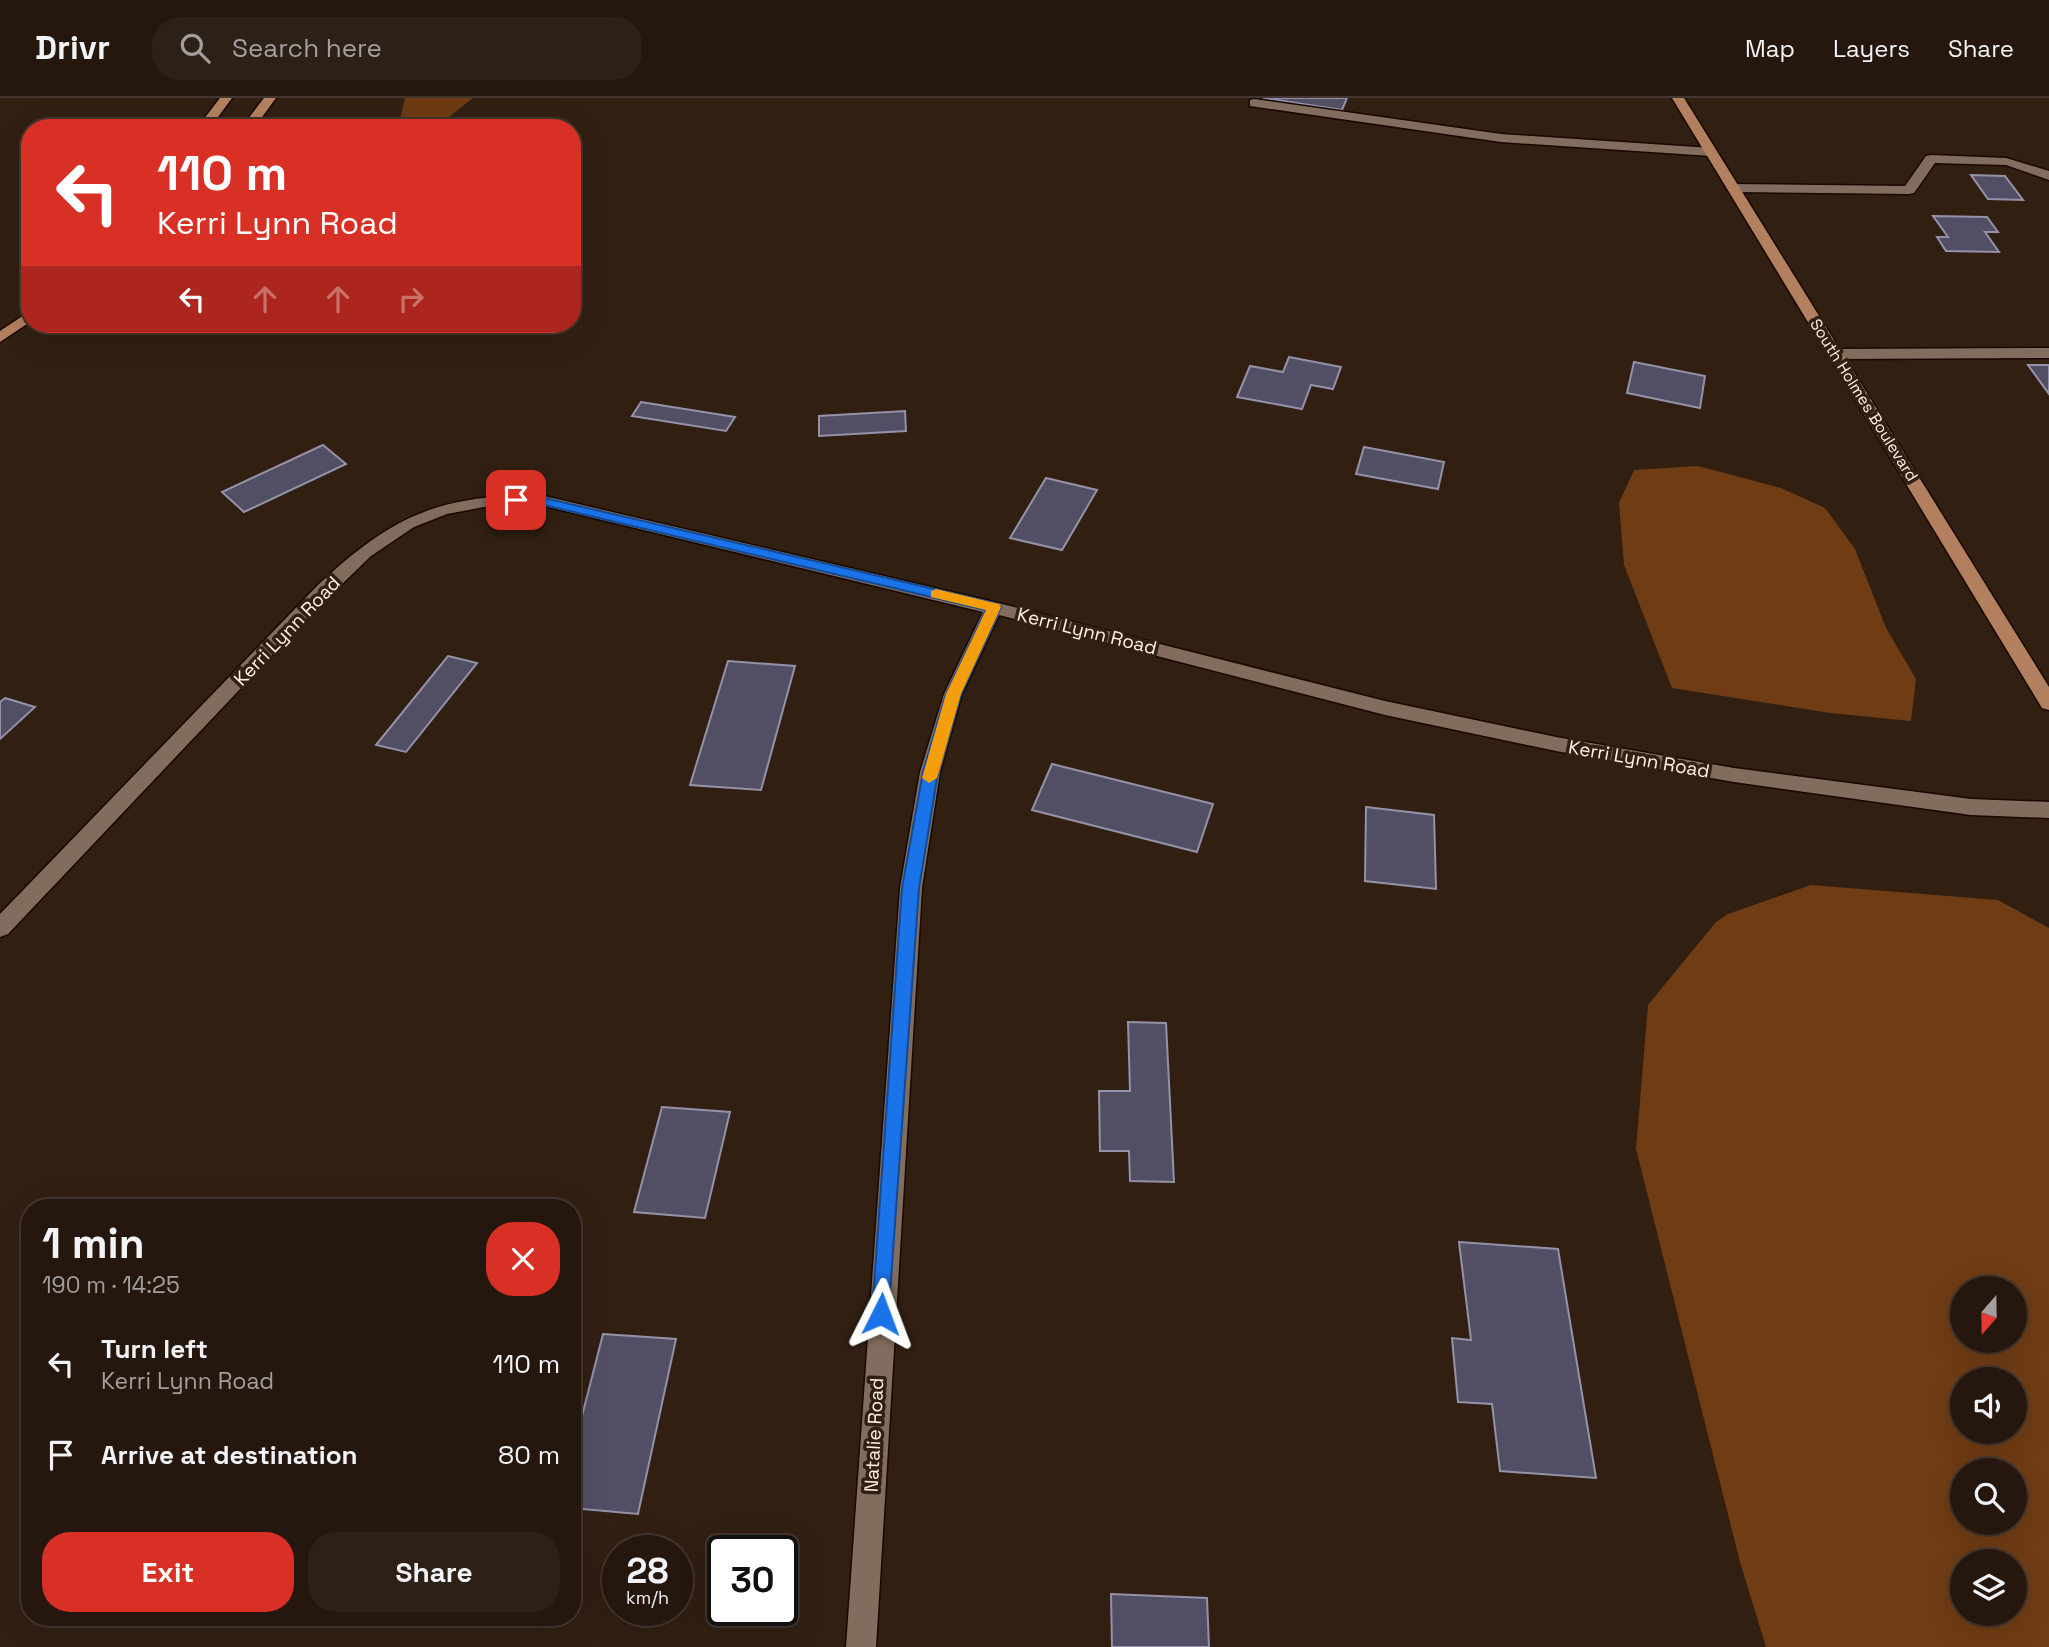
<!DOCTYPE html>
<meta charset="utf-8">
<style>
:root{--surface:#25170e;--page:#2d2017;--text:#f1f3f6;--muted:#a39f9e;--line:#42362e;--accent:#d93025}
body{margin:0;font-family:"Space Grotesk",sans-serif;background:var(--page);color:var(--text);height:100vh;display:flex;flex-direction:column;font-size:26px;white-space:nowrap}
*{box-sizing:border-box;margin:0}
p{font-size:23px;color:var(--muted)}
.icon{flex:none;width:38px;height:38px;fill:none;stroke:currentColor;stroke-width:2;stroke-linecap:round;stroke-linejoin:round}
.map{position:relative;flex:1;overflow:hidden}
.sheet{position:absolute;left:21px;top:1101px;width:560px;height:427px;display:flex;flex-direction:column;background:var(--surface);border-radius:28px;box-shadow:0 7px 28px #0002,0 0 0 2px var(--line)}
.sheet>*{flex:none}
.guide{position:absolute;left:21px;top:21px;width:560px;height:214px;border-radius:28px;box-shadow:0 7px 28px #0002,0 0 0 2px var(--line);background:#d93025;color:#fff;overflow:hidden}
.needle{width:46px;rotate:200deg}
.tools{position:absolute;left:1950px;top:1178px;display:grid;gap:14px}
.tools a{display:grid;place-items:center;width:77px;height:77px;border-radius:50%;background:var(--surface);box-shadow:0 7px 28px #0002,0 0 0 2px var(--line);font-size:35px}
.speed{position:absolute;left:602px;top:1437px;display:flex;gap:14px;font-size:35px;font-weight:700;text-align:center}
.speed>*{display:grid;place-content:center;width:91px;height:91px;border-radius:50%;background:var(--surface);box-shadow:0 7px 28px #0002,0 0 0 2px var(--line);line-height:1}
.speed small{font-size:18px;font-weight:400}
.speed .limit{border:4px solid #111;border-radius:10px;background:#fff;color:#111}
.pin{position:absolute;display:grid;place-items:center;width:60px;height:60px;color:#fff;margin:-30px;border-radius:14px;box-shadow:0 4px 10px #0006}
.me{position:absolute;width:77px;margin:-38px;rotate:3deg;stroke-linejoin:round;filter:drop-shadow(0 0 5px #0008)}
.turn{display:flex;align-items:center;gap:24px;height:147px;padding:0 21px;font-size:32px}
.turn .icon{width:91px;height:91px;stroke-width:2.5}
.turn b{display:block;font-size:49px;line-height:60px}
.lanes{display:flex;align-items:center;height:66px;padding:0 21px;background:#0003;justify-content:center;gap:35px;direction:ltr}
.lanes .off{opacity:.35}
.round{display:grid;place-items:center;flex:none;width:74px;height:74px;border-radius:28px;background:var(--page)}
.headline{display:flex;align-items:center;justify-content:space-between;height:119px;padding:0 21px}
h1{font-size:42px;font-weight:700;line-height:52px}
.primary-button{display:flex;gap:14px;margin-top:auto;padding:14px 21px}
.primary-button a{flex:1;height:80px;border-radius:28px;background:var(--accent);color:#fff;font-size:28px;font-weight:700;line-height:80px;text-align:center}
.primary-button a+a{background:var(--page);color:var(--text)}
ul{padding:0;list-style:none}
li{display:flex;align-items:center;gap:21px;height:91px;padding:0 21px}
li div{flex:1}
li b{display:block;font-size:26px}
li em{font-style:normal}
header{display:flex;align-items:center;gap:42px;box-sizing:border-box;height:98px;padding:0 35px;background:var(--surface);border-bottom:2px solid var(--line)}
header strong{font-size:33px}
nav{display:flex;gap:38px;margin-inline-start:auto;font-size:24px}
.search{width:490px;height:63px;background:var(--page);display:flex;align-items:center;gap:18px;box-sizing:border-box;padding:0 24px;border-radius:28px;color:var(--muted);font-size:26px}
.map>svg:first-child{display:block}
.forest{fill:#6d3a12}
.water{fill:#6f3c14;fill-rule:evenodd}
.building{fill:#524f65;stroke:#9491a9;stroke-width:2}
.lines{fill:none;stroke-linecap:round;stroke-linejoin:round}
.minor-casing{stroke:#180801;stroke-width:3}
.major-casing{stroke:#180801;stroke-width:3}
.minor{fill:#826c5e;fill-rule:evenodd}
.major{fill:#b3805f;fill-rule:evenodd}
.route{fill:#1a73e8;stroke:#114b97;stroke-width:2}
.slow{fill:#f59e0b}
.labels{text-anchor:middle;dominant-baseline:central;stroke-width:7;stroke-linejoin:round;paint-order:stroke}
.far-street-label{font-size:16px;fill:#fef1e9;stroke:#311f12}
.street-label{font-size:19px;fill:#fef1e9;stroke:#311f12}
</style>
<header>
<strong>Drivr</strong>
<div class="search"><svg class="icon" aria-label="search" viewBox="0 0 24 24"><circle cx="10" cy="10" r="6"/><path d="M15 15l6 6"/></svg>Search here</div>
<nav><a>Map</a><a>Layers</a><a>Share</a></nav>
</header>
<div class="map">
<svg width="2049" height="1549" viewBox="0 0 2049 1549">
<rect width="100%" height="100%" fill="#311f12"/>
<polygon class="forest" points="405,0 473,0 435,30 398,30"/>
<g class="water">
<polygon points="1698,368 1781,390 1825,410 1855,451 1886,530 1916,581 1911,623 1830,615 1672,590 1624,467 1619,405 1634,372"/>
<path d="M 1811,787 L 1998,802 L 2049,830 L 2049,1549 L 1766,1549 L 1740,1464 L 1636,1051 L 1648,907 L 1716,824 L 1728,816 ZM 1962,1190 L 2014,1190 L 2014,1242 L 1962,1242 ZM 1962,1281 L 2014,1281 L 2014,1334 L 1962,1334 ZM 1962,1372 L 2014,1372 L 2014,1424 L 1962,1424 ZM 1962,1463 L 2014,1463 L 2014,1516 L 1962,1516 Z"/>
</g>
<g class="building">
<polygon points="1263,0 1347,0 1342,12"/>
<polygon points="1971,77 2005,78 2023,102 1988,101"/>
<polygon points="1933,118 1987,119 1998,134 1985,134 1999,154 1946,153 1937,139 1948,139"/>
<polygon points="1289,259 1341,269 1333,291 1311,287 1302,311 1237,299 1250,268 1283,274"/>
<polygon points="1634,264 1705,278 1700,310 1627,295"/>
<polygon points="2028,267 2049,267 2049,296"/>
<polygon points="641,304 735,319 726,333 632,318"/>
<polygon points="905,313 906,333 819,338 819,318"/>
<polygon points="323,347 346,366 244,414 222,394"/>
<polygon points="1364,349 1444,364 1438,391 1356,376"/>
<polygon points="1046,380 1097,392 1062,452 1010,440"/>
<polygon points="448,558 477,565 406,654 376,647"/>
<polygon points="728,563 795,568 761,692 690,687"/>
<polygon points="5,600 35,609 0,641 0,604"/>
<polygon points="1052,666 1213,706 1197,754 1032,712"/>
<polygon points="1366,709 1434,717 1436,791 1365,783"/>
<polygon points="1128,924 1166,925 1174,1084 1130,1083 1129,1053 1100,1053 1099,993 1130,993"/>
<polygon points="662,1009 730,1014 705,1120 634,1114"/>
<polygon points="1459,1144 1558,1151 1596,1380 1500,1373 1492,1306 1458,1304 1452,1240 1471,1242"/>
<polygon points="603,1236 676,1241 638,1416 572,1410 572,1357"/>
<polygon points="1111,1496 1207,1500 1209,1549 1112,1549"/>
</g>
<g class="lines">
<g class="minor-casing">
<g id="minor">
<polygon points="1254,1 1501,36 1711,50 1717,54 1711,58 1501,44 1250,8 1250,2"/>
<polygon points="1931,57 2006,60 2049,73 2049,82 2006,67 1935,65 1914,95 1909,96 1733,94 1726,90 1733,86 1905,88 1926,58"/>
<polygon points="2049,250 2049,260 1835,261 1827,256 1835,251"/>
<path d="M 540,397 L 994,504 L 1385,603 L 1556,639 L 1734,670 L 1971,701 L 2049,704 L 2049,720 L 1971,717 L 1734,684 L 1556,653 L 1385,617 L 999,517 L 962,596 L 940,674 L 922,790 L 876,1549 L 846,1549 L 900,790 L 920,674 L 944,596 L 983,514 L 540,407 L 484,409 L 447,416 L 414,429 L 371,458 L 312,515 L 8,836 L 0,839 L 0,816 L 318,487 C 392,418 438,397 540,397 Z"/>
</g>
</g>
<g class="major-casing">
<g id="major">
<polygon points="220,0 232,0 210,30 197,30"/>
<polygon points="264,0 276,0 254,30 241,30"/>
<polygon points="1672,0 1684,0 2049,589 2049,612 2042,610"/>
<polygon points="30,213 30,224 0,244 0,233"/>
</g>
</g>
<use href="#minor" class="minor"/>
<use href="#major" class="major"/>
</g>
<polygon class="route" points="516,398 540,399 994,505 1001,509 961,596 938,674 919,790 888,1223 881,1226 874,1223 872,1216 902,790 923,674 946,596 986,512 540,406 511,405 510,402"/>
<polygon class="slow" points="936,491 999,506 1001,509 961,596 937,680 929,685 922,680 946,596 986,512 931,499 931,493"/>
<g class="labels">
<g class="far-street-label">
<text transform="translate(1864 302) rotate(58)">South Holmes Boulevard</text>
</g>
<g class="street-label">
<text transform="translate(287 533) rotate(-46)">Kerri Lynn Road</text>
<text transform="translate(1087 533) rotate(14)">Kerri Lynn Road</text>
<text transform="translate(1639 661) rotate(10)">Kerri Lynn Road</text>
<text transform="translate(874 1337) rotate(-87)">Natalie Road</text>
</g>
</g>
</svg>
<div class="tools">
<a><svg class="needle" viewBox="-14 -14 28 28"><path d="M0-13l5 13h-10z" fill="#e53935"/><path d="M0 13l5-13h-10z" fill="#a39f9e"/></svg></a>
<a><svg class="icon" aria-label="sound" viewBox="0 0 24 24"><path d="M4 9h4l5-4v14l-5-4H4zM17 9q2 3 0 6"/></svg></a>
<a><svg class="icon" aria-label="search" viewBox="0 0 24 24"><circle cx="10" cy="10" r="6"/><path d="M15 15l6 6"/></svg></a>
<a><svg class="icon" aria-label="layers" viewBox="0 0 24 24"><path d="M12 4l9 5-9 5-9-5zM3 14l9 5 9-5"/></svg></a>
</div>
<div class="speed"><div>28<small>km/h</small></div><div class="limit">30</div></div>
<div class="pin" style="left:516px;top:402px;background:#d93025"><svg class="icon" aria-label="arrive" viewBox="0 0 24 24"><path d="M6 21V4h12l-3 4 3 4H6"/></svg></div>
<svg class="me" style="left:881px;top:1216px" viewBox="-20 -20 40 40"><path d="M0-17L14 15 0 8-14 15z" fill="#1a73e8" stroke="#fff" stroke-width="4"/></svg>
<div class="guide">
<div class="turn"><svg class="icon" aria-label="left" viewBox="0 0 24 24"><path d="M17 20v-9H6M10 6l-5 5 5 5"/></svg><div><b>110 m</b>Kerri Lynn Road</div></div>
<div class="lanes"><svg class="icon" aria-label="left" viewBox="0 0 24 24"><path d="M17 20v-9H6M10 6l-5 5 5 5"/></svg><svg class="icon off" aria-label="ahead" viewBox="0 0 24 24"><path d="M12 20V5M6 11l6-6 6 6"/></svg><svg class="icon off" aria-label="ahead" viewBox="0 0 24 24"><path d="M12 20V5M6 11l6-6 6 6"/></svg><svg class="icon off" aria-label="right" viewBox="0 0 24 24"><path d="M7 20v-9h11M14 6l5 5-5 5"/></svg></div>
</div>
<section class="sheet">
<div class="headline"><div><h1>1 min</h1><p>190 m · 14:25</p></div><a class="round" style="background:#d93025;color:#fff"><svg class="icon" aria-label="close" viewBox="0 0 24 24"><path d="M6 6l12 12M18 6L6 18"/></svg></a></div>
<ul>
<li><svg class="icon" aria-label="left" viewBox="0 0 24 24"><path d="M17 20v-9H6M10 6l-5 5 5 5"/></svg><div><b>Turn left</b><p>Kerri Lynn Road</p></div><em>110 m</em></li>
<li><svg class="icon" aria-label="arrive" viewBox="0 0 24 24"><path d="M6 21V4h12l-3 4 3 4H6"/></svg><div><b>Arrive at destination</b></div><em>80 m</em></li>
</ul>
<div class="primary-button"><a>Exit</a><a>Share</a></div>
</section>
</div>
